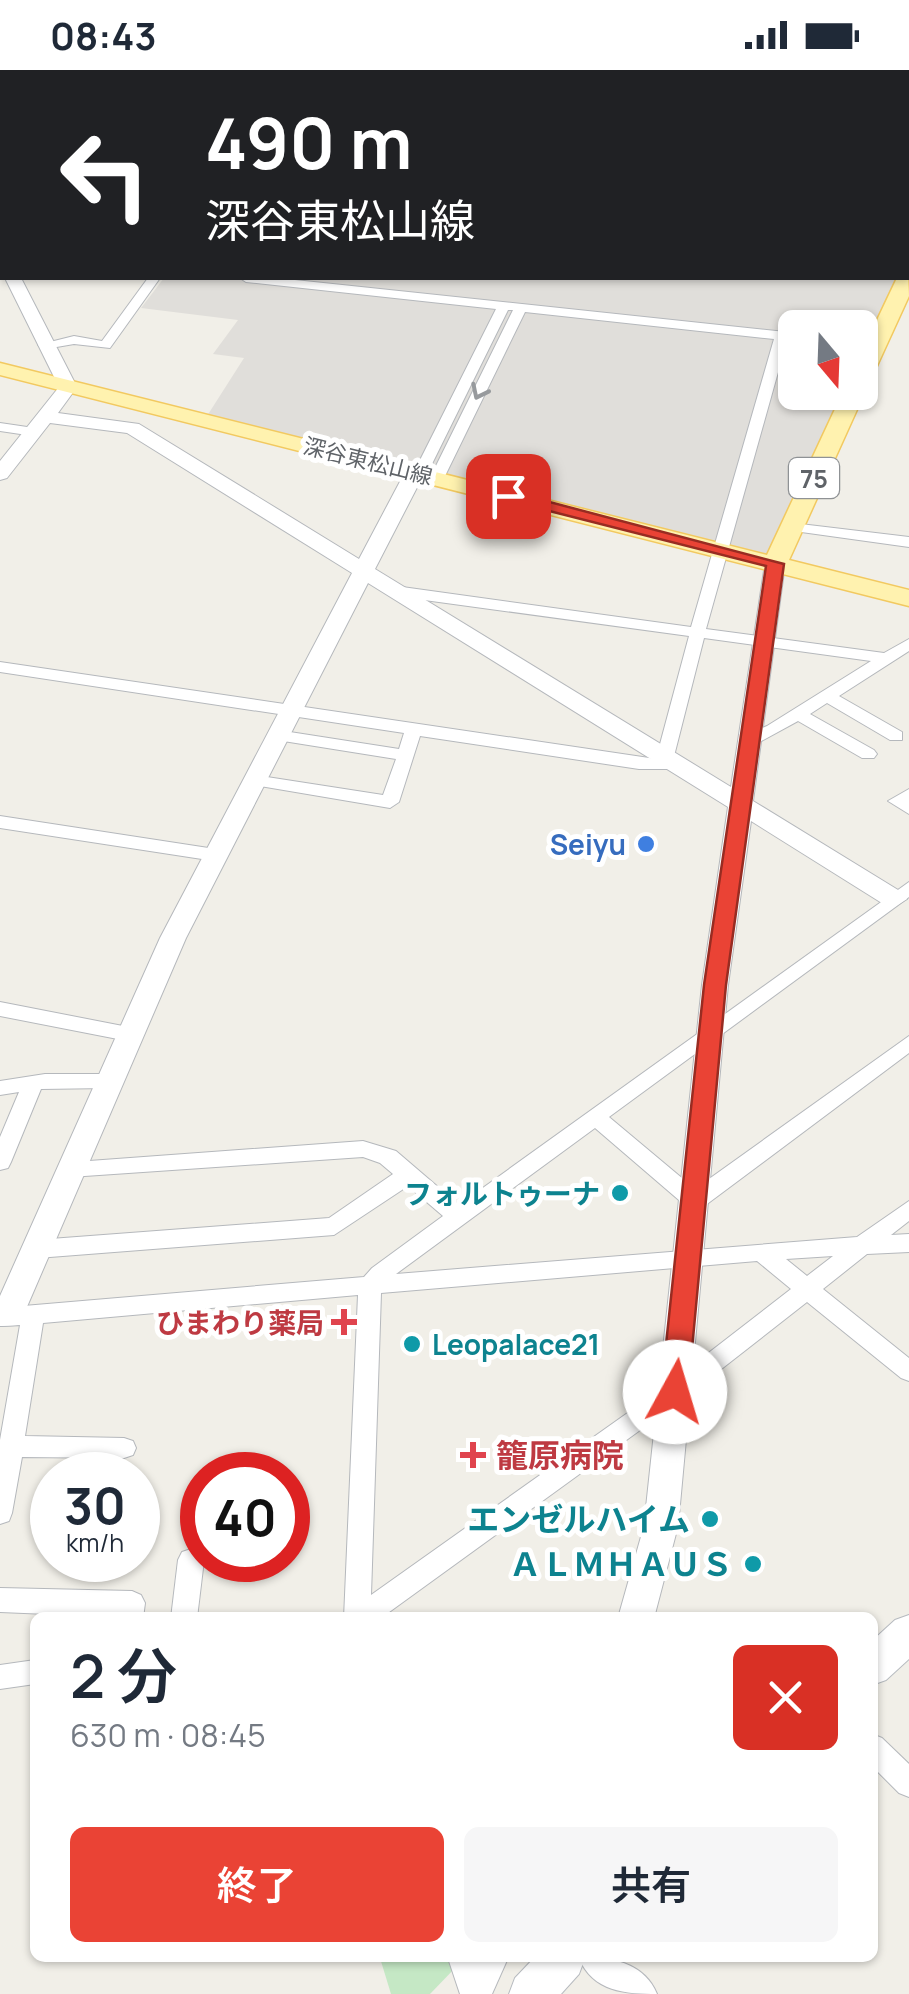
<!DOCTYPE html>
<html lang="ja">
<meta charset="utf-8">
<style>
:root{--surface:#fff;--page:#f6f6f7;--text:#1f2937;--muted:#747a83;--accent:#ea4335}
body{margin:0;font-family:Manrope,"Noto Sans JP",sans-serif;background:var(--page);color:var(--text);height:100vh;display:flex;flex-direction:column;font-size:38px;white-space:nowrap}
*{box-sizing:border-box;margin:0}
p{font-size:32px;color:var(--muted)}
.icon{flex:none;width:55px;height:55px;fill:none;stroke:currentColor;stroke-width:2;stroke-linecap:round;stroke-linejoin:round}
.map{position:relative;flex:1;overflow:hidden}
.side{position:absolute;left:30px;top:1542px;width:848px;height:350px;display:flex;flex-direction:column;background:var(--surface);border-radius:15px;box-shadow:0 2px 8px #0004}
.side>*{flex:none}
.banner{position:absolute;left:0px;top:0px;width:910px;height:210px;box-shadow:0 2px 8px #0004;background:#202124;color:#fff;overflow:hidden}
.needle{width:65px;rotate:161deg}
.buttons{position:absolute;left:778px;top:240px;display:grid;gap:20px}
.buttons a{display:grid;place-items:center;width:100px;height:100px;border-radius:15px;background:var(--surface);box-shadow:0 2px 8px #0004;font-size:50px}
.speed{position:absolute;left:30px;top:1382px;display:flex;gap:20px;font-size:50px;font-weight:700;text-align:center}
.speed>*{display:grid;place-content:center;width:130px;height:130px;border-radius:50%;background:var(--surface);box-shadow:0 2px 8px #0004;line-height:1}
.speed small{font-size:25px;font-weight:400}
.speed .limit{border:15px solid #d22;background:#fff;color:#111}
.pin{position:absolute;display:grid;place-items:center;width:85px;height:85px;color:#fff;margin:-42px;border-radius:20px;box-shadow:0 5px 15px #0006}
.me{position:absolute;width:110px;margin:-55px;rotate:6deg;stroke-linejoin:round;filter:drop-shadow(0 0 8px #0008)}
.turn{display:flex;align-items:center;gap:35px;height:210px;padding:0 40px;font-size:45px}
.turn .icon{width:130px;height:130px;stroke-width:2.5}
.turn b{display:block;font-size:70px;line-height:85px}
.round{display:grid;place-items:center;flex:none;width:105px;height:105px;border-radius:15px;background:var(--page)}
.head{display:flex;align-items:center;justify-content:space-between;height:170px;padding:0 40px}
h1{font-size:60px;font-weight:600;line-height:75px}
.primary-button{display:flex;gap:20px;margin-top:auto;padding:20px 40px}
.primary-button a{flex:1;height:115px;border-radius:15px;background:var(--accent);color:#fff;font-size:40px;font-weight:600;line-height:115px;text-align:center}
.primary-button a+a{background:var(--page);color:var(--text)}
.status{display:flex;justify-content:space-between;align-items:center;height:70px;padding:0 50px;background:var(--surface);direction:ltr}
.status svg{height:28px;fill:currentColor}
.map>svg:first-child{display:block}
.industrial{fill:#e0deda}
.green{fill:#c5e8c5}
.lines{fill:none;stroke-linecap:round;stroke-linejoin:round}
.minor-casing{stroke:#b5b8bc;stroke-width:2}
.tertiary-casing{stroke:#b5b8bc;stroke-width:2}
.secondary-casing{stroke:#b6babf;stroke-width:2}
.primary-casing{stroke:#f2c960;stroke-width:3}
.minor{fill:#fff;fill-rule:evenodd}
.tertiary{fill:#fff;fill-rule:evenodd}
.secondary{fill:#fff;fill-rule:evenodd}
.primary{fill:#fff2af;fill-rule:evenodd}
.oneway{stroke:#979a9d}
.route{fill:#ea4335;stroke:#982c22;stroke-width:2.5}
.shop-dot{fill:#3f7fe0;stroke:#fff;stroke-width:4}
.culture-dot{fill:#0f9aa8;stroke:#fff;stroke-width:4}
.health-dot{fill:#e0444e;stroke:#fff;stroke-width:4}
.labels{text-anchor:middle;dominant-baseline:central;stroke-width:10;stroke-linejoin:round;paint-order:stroke}
.far-street-label{font-size:22px;fill:#5f6368;stroke:#fff}
.shield{fill:#fff;stroke:#8f9295;stroke-width:2.5}
.shield-label{font-size:25px;font-weight:bold;fill:#5f6368}
.shop-label{font-size:28px;font-weight:bold;fill:#366cbe;stroke:#fff;text-anchor:end}
.culture-label{font-size:28px;font-weight:bold;fill:#0d838f;stroke:#fff;text-anchor:end}
.health-label{font-size:28px;font-weight:bold;fill:#be3a42;stroke:#fff;text-anchor:end}
.near-health-label{font-size:32px;font-weight:bold;fill:#be3a42;stroke:#fff;text-anchor:start}
.near-culture-label{font-size:32px;font-weight:bold;fill:#0d838f;stroke:#fff;text-anchor:end}
</style>
<div class="status"><b>08:43</b><svg viewBox="0 0 49 12"><path d="M0 12V9h3v3zM5 12V6h3v6zM10 12V3h3v9zM15 12V0h3v12zM26 1h20v11H26zM47 4h2v5h-2z"/></svg></div>
<div class="map">
<svg width="909" height="1924" viewBox="0 0 909 1924">
<rect width="100%" height="100%" fill="#f1efe8"/>
<g class="industrial">
<polygon points="197,0 909,0 909,196 908,199 908,2 195,2"/>
<polygon points="164,208 904,208 878,271 867,270 860,285 860,258 795,258 795,322 843,323 768,486 207,346 244,288 213,284 238,250 141,238"/>
</g>
<polygon class="green" points="380,1888 454,1888 456,1897 430,1924 391,1924"/>
<g class="lines">
<g class="minor-casing">
<g id="minor">
<polygon points="139,0 175,0 176,2 142,2"/>
<rect x="0" y="41" width="2" height="7"/>
<polygon points="148,208 160,208 110,278 74,274 45,279 38,275 74,266 102,271"/>
<polygon points="240,208 276,208 795,263 795,271 787,270 706,559 884,583 909,569 909,581 839,626 902,662 902,670 890,670 827,633 810,644 874,680 877,684 874,688 862,688 798,651 754,675 742,675 742,667 767,656 871,591 704,568 673,690 681,695 678,699 639,699 420,666 399,732 390,738 254,715 245,710 254,705 383,725 396,689 277,670 269,665 277,660 399,679 404,663 0,602 0,592 656,689 689,566 395,526 387,521 395,516 691,557 774,269 525,242 444,408 437,412 430,408 513,240 508,240 427,404 420,408 413,404 496,239 246,212"/>
<polygon points="0,353 34,358 41,362 34,366 0,361"/>
<polygon points="792,453 909,467 909,477 787,460 787,454"/>
<polygon points="909,719 909,744 888,731"/>
<polygon points="0,746 215,779 224,785 215,791 0,758"/>
<path d="M 909,812 L 909,827 L 609,1047 L 695,1119 L 909,966 L 909,983 L 703,1137 L 687,1137 L 595,1058 L 396,1204 L 857,1167 L 909,1131 L 909,1151 L 891,1165 L 909,1164 L 909,1182 L 867,1184 L 823,1219 L 909,1288 L 909,1311 L 901,1308 L 807,1232 L 683,1329 L 381,1548 L 344,1548 L 358,1225 L 43,1253 L 25,1366 L 124,1368 L 133,1371 L 136,1378 L 133,1385 L 124,1388 L 22,1387 L 12,1443 L 9,1451 L 0,1454 L 0,1370 L 20,1255 L 0,1256 L 0,1238 L 364,1207 L 372,1198 L 443,1146 L 408,1116 L 334,1165 L 37,1188 L 29,1185 L 26,1179 L 29,1173 L 37,1170 L 329,1148 L 393,1104 L 380,1093 L 363,1087 L 70,1107 L 62,1105 L 59,1099 L 62,1093 L 363,1071 L 396,1081 L 459,1135 ZM 833,1186 L 807,1206 L 786,1189 ZM 757,1191 L 791,1219 L 667,1315 L 371,1525 L 381,1223 Z"/>
<polygon points="0,932 128,957 138,964 128,971 0,946"/>
<polygon points="45,1004 108,1004 118,1011 108,1018 41,1019 11,1092 8,1098 0,1100 0,1067 19,1022 0,1025 0,1011"/>
<polygon points="191,1479 200,1482 204,1490 197,1548 171,1548 178,1490 182,1482"/>
<polygon points="0,1518 132,1521 141,1525 145,1533 143,1548 0,1542"/>
<polygon points="35,1590 35,1614 0,1619 0,1595"/>
<polygon points="872,1664 882,1668 909,1694 909,1727 899,1723 872,1696"/>
<polygon points="448,1888 508,1888 492,1924 460,1924"/>
<path d="M 579,1888 C 609,1886 644,1892 657,1924 C 626,1924 593,1922 579,1888 Z"/>
</g>
</g>
<g class="tertiary-casing">
<g id="tertiary">
<polygon points="0,175 2,176 2,190 0,189"/>
<polygon points="5,208 21,208 77,317 58,343 139,354 359,489 405,402 415,396 422,398 425,402 375,499 731,717 765,494 775,488 785,494 753,731 903,823 907,829 894,837 885,835 751,751 728,915 678,1456 654,1548 618,1548 644,1456 702,915 728,737 368,513 186,868 23,1246 18,1255 0,1256 0,1226 160,868 352,503 127,363 50,353 7,408 0,410 0,391 59,317"/>
</g>
</g>
<g class="secondary-casing">
<g id="secondary">
<polygon points="909,1545 909,1589 886,1610 872,1615 872,1571 895,1550"/>
<polygon points="534,1888 585,1888 579,1904 561,1924 509,1924 515,1908"/>
</g>
</g>
<g class="primary-casing">
<g id="primary">
<polygon points="908,202 909,226 871,309 860,316 860,286 897,208 908,208"/>
<polygon points="0,293 767,485 843,322 860,322 862,317 865,322 789,490 909,520 909,536 0,305"/>
</g>
</g>
<use href="#minor" class="minor"/>
<use href="#tertiary" class="tertiary"/>
<use href="#secondary" class="secondary"/>
<use href="#primary" class="primary"/>
</g>
<defs><path id="oneway-chevron" d="M-2-3.5L2.5 0L-2 3.5" fill="none" stroke-width="1.6" stroke-linecap="round" stroke-linejoin="round" transform="scale(2.5)"/></defs>
<use class="oneway" href="#oneway-chevron" transform="translate(479 322) rotate(116)"/>
<polygon class="route" points="508,421 784,494 726,915 688,1322 684,1330 675,1333 665,1330 661,1322 704,915 766,496 502,429 499,426"/>
<circle class="shop-dot" cx="646" cy="774" r="10"/>
<g class="culture-dot">
<circle cx="620" cy="1123" r="10"/>
<circle cx="412" cy="1274" r="10"/>
<circle cx="710" cy="1449" r="10"/>
<circle cx="753" cy="1494" r="10"/>
</g>
<g class="health-dot">
<path d="M339 1237h10v10h10v10h-10v10h-10v-10h-10v-10h10z"/>
<path d="M468 1370h10v10h10v10h-10v10h-10v-10h-10v-10h10z"/>
</g>
<g class="labels">
<g class="far-street-label">
<text transform="translate(368 391) rotate(14)">深谷東松山線</text>
</g>
<rect class="shield" x="789" y="388" width="50" height="40" rx="8"/>
<g class="shield-label">
<text x="814" y="408">75</text>
</g>
<g class="shop-label">
<text x="626" y="774">Seiyu</text>
</g>
<g class="culture-label">
<text x="600" y="1123">フォルトゥーナ</text>
<text x="432" y="1274" text-anchor="start">Leopalace21</text>
</g>
<g class="health-label">
<text x="324" y="1252">ひまわり薬局</text>
</g>
<g class="near-health-label">
<text x="496" y="1385">籠原病院</text>
</g>
<g class="near-culture-label">
<text x="690" y="1449">エンゼルハイム</text>
<text x="733" y="1494">ＡＬＭＨＡＵＳ</text>
</g>
</g>
</svg>
<div class="buttons">
<a><svg class="needle" viewBox="-14 -14 28 28"><path d="M0-13l5 13h-10z" fill="#e53935"/><path d="M0 13l5-13h-10z" fill="#747a83"/></svg></a>
</div>
<div class="speed"><div>30<small>km/h</small></div><div class="limit">40</div></div>
<div class="pin" style="left:508px;top:426px;background:#d93025"><svg class="icon" aria-label="arrive" viewBox="0 0 24 24"><path d="M6 21V4h12l-3 4 3 4H6"/></svg></div>
<svg class="me" style="left:675px;top:1322px" viewBox="-20 -20 40 40"><circle r="19" fill="#fff"/><path d="M0-13L10 11 0 6-10 11z" fill="#ea4335"/></svg>
<div class="banner">
<div class="turn"><svg class="icon" aria-label="left" viewBox="0 0 24 24"><path d="M17 20v-9H6M10 6l-5 5 5 5"/></svg><div><b>490 m</b>深谷東松山線</div></div>
</div>
<section class="side">
<div class="head"><div><h1>2 分</h1><p>630 m · 08:45</p></div><a class="round" style="background:#d93025;color:#fff"><svg class="icon" aria-label="close" viewBox="0 0 24 24"><path d="M6 6l12 12M18 6L6 18"/></svg></a></div>
<div class="primary-button"><a>終了</a><a>共有</a></div>
</section>
</div>
